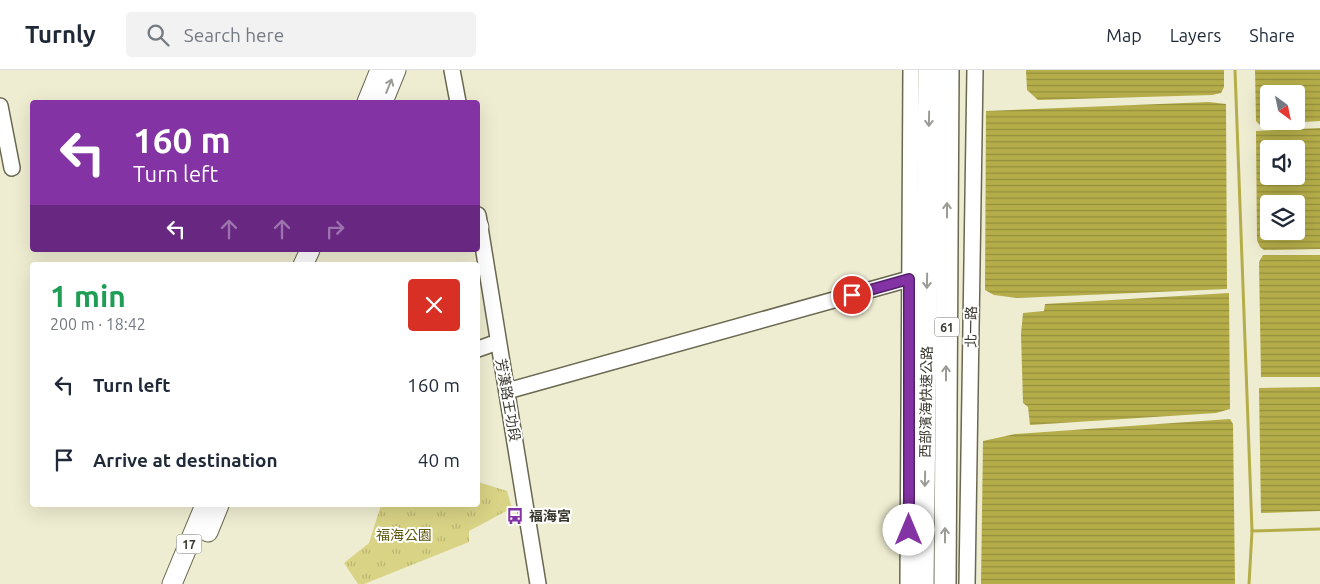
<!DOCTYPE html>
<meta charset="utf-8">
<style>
:root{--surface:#fff;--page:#f2f2f3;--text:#1f2937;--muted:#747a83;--line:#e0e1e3}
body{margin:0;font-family:Ubuntu,"Noto Sans TC",sans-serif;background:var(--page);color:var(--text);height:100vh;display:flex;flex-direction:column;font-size:19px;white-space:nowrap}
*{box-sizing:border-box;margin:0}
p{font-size:16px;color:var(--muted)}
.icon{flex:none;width:28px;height:28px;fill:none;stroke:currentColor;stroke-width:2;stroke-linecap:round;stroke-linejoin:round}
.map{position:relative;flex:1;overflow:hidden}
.side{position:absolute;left:30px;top:192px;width:450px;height:245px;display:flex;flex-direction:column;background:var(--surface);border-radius:5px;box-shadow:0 5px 20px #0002}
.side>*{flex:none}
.top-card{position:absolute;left:30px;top:30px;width:450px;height:152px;border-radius:5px;box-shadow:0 5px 20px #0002;background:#8333a3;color:#fff;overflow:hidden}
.needle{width:32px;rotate:147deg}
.tools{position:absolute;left:1260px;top:15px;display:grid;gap:10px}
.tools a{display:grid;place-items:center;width:45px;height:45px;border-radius:5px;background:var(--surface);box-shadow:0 5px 20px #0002;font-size:25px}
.pin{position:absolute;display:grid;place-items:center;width:42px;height:42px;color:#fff;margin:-21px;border:2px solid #fff;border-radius:50%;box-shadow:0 1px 5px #0007}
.me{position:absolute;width:55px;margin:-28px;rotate:0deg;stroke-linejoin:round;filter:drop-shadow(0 0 4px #0008)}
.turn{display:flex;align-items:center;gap:18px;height:105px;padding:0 20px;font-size:22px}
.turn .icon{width:65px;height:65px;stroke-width:2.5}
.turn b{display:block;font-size:35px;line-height:42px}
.lanes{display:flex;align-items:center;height:48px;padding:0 20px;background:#0003;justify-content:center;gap:25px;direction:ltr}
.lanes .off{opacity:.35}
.round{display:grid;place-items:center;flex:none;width:52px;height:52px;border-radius:5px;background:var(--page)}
.summary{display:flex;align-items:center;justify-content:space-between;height:85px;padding:0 20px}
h1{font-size:30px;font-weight:600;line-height:38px;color:#1e9e55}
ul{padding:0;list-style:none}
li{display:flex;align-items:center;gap:15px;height:75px;padding:0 20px}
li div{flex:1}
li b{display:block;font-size:19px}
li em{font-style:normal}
header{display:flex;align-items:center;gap:30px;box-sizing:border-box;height:70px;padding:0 25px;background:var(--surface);border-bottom:1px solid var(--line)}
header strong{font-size:24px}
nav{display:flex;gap:28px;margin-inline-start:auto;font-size:18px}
.search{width:350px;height:45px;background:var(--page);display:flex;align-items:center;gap:12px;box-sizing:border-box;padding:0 18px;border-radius:5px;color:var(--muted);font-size:19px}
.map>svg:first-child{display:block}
.grass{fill:url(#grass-tufts)}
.water{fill:url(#water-rules);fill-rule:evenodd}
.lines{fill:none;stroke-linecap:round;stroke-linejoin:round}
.stream{stroke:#b5ad49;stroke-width:3}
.minor-casing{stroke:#6a6850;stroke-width:18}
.major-casing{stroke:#6a6850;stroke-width:21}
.highway-casing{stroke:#6a6850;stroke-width:24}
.minor{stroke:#fff;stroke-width:15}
.major{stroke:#fff;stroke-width:19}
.highway{stroke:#fff;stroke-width:21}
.oneway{stroke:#9c9c97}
.route-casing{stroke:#55216a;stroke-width:12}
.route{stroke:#8333a3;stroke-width:9}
.labels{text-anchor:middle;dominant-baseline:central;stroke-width:4;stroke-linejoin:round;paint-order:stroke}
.shield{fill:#fff;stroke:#75746d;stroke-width:1}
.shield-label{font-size:12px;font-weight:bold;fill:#3a392f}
.street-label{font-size:14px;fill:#3a392f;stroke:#fff}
.poi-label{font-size:14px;font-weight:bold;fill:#3a392f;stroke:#fff;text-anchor:start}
.park-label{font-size:14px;fill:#5c5709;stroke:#fff}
</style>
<header>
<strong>Turnly</strong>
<div class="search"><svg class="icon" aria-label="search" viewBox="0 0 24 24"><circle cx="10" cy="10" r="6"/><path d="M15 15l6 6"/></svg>Search here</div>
<nav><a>Map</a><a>Layers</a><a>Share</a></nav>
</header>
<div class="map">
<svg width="1320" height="514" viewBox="0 0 1320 514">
<defs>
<pattern id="grass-tufts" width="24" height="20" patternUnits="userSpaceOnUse" patternTransform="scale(1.25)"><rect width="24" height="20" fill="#d8d385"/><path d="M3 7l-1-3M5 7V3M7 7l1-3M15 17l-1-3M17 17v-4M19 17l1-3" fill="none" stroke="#bab673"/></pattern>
<pattern id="water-rules" width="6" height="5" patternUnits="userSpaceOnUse" patternTransform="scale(1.25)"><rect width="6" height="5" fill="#b5ad49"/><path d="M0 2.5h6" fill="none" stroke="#948e3d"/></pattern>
</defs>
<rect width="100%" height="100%" fill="#eeedd1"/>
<polygon class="grass" points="478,412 507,421 512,438 469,461 469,472 364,514 358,514 344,493 369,473 381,435 478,435"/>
<g class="water">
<polygon points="1026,0 1224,0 1224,17 1221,23 1212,25 1038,30 1027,20"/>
<path d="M 1255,0 L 1320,0 L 1320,51 L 1260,55 L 1256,51 ZM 1269,24 L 1296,24 L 1296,51 L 1269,51 Z"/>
<polygon points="1209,32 1226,34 1227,219 1017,228 994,225 985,220 986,41"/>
<path d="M 1320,58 L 1320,179 L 1264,180 L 1260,177 L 1257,170 L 1256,61 ZM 1269,79 L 1296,79 L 1296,106 L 1269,106 ZM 1269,134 L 1296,134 L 1296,161 L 1269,161 Z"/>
<polygon points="1263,185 1320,185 1320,307 1261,307 1259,192"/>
<polygon points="1229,223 1230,339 1216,343 1030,355 1028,337 1023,333 1021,264 1023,243 1044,241 1045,234"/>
<polygon points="1320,317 1320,441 1261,443 1259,318"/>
<polygon points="1230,349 1233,354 1235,514 981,514 983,371 1015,364"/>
</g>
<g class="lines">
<g class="stream">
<polyline points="1235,0 1252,461 1249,514"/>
<polyline points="1252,461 1320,459"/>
</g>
<g class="minor-casing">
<g id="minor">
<polyline points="452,0 458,32"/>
<polyline points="0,36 12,98"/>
<polyline points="478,145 538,514"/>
<polyline points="478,279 498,272"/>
<polyline points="507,321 909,209"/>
<polyline points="908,514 911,0"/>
<polyline points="967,514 975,0"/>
</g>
</g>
<g class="major-casing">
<g id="major">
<polyline points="367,32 380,0"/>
<polyline points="383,32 396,0"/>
<polyline points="478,155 479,157"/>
<polyline points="303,195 310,180"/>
<polyline points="208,462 219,435"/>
<polyline points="172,514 205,435"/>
</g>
</g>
<g class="highway-casing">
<g id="highway">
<polyline points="923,514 929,0"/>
<polyline points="945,514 948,0"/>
</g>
</g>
<use href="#minor" class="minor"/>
<use href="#major" class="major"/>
<use href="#highway" class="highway"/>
</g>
<defs><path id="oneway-shaft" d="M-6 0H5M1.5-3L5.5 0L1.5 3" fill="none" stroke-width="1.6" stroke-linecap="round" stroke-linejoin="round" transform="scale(1.25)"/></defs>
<g class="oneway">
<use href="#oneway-shaft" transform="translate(389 16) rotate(-68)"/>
<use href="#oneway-shaft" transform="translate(929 49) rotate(91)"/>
<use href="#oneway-shaft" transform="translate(947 140) rotate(-90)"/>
<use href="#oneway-shaft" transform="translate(927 211) rotate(91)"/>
<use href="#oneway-shaft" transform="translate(946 303) rotate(-90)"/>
<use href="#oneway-shaft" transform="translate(925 409) rotate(91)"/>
<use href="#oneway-shaft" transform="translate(945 465) rotate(-90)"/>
</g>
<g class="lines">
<g class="route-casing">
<polyline id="route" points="852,225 909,209 909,460"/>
</g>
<use href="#route" class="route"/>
</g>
<defs>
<g id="bus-bare" transform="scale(1.35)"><path d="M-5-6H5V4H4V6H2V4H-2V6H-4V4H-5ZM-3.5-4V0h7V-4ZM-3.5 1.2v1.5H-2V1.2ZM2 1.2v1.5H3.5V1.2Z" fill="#8333a3" stroke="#fff" stroke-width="2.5" paint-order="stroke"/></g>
</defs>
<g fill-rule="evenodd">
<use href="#bus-bare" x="515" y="446"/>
</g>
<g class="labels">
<g class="shield">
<rect x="934.5" y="247.5" width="25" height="19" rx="4"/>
<rect x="176.5" y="464.5" width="25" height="19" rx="4"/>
</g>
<g class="shield-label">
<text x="947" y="257">61</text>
<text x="189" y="474">17</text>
</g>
<g class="street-label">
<text transform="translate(971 257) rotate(-89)">北一路</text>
<text transform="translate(508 330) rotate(80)">芳漢路王功段</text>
<text transform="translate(926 332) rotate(-89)">西部濱海快速公路</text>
</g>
<g class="poi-label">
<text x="529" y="446">福海宮</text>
</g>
<g class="park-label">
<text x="404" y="465">福海公園</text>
</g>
</g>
</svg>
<div class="tools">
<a><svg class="needle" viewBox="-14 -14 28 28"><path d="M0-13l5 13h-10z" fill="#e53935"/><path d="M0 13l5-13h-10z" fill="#747a83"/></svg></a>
<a><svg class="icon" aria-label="sound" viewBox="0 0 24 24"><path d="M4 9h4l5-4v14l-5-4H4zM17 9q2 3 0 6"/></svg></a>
<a><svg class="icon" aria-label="layers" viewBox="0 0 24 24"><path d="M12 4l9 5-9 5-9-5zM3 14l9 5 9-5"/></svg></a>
</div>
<div class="pin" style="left:852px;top:225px;background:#d93025"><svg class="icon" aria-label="arrive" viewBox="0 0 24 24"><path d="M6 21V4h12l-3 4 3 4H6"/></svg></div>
<svg class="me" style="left:909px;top:460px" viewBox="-20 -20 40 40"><circle r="19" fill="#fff"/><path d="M0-13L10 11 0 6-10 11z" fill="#8333a3"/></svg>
<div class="top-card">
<div class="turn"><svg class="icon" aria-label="left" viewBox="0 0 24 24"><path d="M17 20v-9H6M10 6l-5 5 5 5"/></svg><div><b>160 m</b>Turn left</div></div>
<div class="lanes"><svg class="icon" aria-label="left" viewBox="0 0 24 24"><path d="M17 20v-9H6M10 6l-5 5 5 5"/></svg><svg class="icon off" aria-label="ahead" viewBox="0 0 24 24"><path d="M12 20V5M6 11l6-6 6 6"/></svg><svg class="icon off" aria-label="ahead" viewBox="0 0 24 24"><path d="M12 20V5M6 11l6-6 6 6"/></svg><svg class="icon off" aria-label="right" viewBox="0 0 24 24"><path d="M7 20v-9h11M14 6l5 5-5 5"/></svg></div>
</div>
<section class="side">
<div class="summary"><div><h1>1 min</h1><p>200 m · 18:42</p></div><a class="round" style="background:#d93025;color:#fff"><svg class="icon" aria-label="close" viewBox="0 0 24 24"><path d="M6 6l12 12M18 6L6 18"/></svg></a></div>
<ul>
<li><svg class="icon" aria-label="left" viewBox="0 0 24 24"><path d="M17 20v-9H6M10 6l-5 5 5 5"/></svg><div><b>Turn left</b></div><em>160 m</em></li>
<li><svg class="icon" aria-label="arrive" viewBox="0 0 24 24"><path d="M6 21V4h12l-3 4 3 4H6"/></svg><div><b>Arrive at destination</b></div><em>40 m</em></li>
</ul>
</section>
</div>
